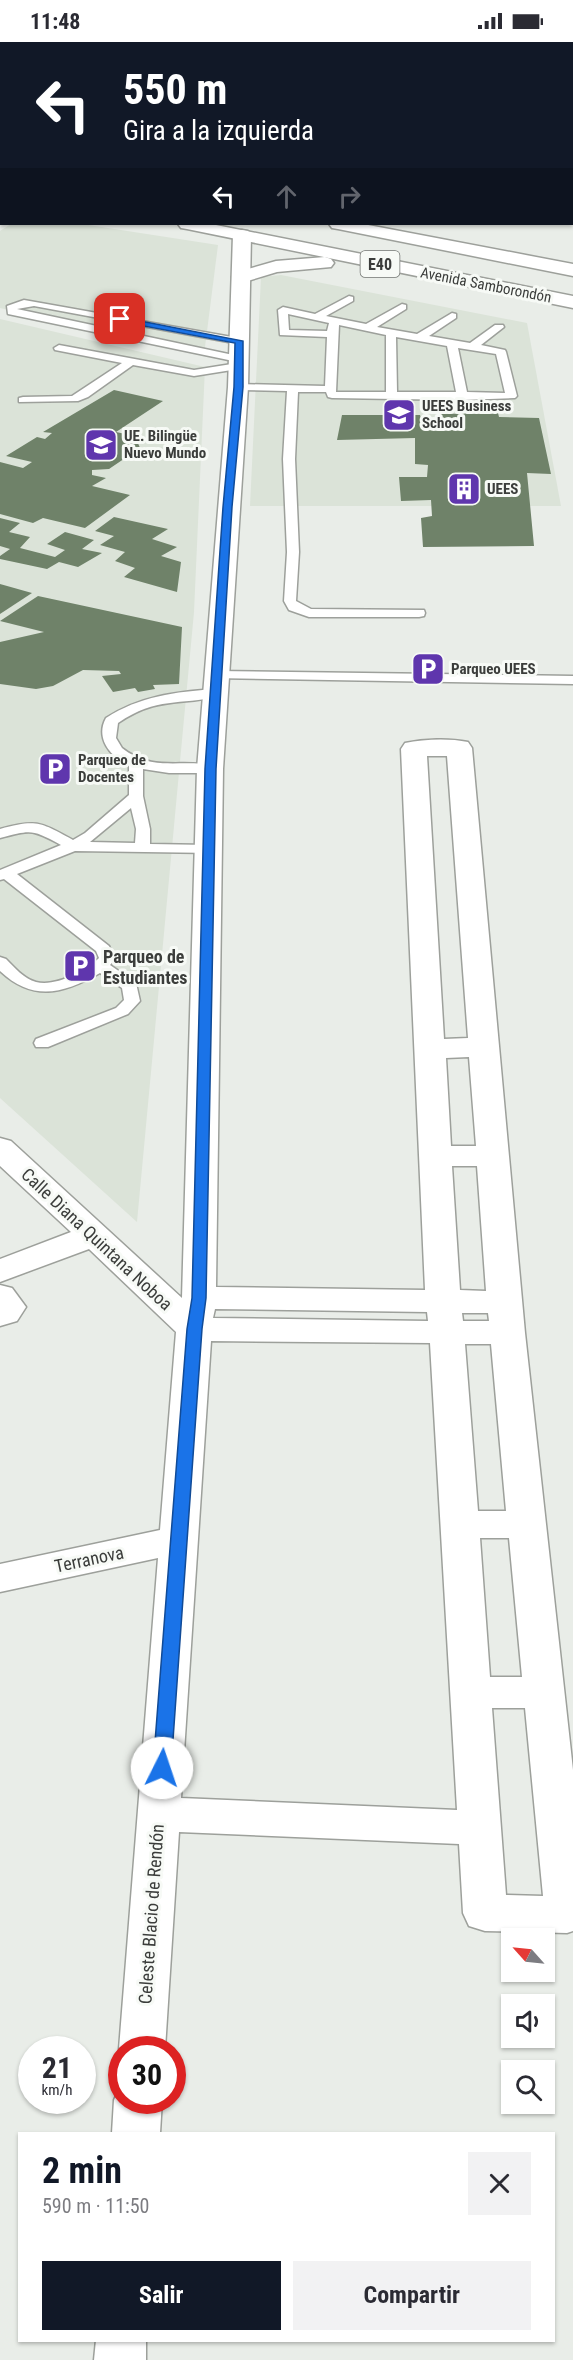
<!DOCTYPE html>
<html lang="es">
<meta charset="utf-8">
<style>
:root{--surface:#fff;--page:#f2f2f3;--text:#2b2b33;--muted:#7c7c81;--accent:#111827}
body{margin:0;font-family:"Roboto Condensed",sans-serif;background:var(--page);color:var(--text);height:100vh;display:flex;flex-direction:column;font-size:22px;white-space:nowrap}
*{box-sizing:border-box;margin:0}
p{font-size:20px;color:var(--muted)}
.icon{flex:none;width:33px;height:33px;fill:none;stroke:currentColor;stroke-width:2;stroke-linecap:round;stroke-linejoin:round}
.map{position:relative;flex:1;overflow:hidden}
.details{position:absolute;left:18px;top:2090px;width:537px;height:210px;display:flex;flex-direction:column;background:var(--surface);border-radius:0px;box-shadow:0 2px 4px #0004}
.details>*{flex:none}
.guide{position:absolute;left:0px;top:0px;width:573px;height:183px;box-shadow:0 2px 4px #0004;background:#111827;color:#fff;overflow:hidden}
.needle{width:39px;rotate:297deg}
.tools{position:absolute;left:501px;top:1886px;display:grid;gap:12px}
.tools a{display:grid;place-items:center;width:54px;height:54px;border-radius:0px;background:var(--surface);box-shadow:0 2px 4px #0004;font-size:30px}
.speed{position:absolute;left:18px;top:1994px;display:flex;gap:12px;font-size:30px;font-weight:700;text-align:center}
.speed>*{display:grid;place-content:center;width:78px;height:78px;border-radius:50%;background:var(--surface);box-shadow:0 2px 4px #0004;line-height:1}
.speed small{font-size:15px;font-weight:400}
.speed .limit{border:9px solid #d22;background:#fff;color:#111}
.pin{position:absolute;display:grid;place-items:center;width:51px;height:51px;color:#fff;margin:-26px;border-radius:12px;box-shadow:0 3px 9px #0006}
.me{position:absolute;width:66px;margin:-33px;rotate:4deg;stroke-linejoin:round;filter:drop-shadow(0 0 4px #0008)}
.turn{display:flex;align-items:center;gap:21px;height:126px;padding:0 24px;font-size:27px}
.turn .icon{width:78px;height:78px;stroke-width:2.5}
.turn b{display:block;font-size:42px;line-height:51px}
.lanes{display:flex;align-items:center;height:57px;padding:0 24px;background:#0003;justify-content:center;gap:30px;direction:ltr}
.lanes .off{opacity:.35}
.round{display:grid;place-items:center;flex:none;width:63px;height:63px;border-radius:0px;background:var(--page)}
.headline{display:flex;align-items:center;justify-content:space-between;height:102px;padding:0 24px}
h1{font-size:36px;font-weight:700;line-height:45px;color:var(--accent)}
.primary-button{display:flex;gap:12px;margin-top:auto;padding:12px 24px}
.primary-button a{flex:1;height:69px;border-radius:0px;background:var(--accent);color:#fff;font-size:24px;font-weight:700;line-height:69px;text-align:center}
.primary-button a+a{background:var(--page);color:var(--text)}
.status{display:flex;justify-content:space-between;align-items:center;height:42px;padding:0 30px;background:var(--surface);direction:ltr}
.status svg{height:16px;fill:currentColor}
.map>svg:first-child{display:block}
.built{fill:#dbe3d8}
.building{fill:#6f8269}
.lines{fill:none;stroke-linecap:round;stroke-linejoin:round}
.lane-casing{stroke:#9da09b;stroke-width:3}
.street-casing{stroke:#9da09b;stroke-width:3}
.highway-casing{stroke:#9da09b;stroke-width:3}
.lane{fill:#fff;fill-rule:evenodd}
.street{fill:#fff;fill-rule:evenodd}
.highway{fill:#fff;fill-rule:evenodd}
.route{fill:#1a73e8;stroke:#114b97;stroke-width:1.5}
.labels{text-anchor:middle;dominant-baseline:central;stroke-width:6;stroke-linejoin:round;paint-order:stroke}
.far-street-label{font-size:15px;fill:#3b3d3b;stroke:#f7faf6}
.far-poi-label{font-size:15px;font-weight:bold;fill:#3b3d3b;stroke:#f7faf6;text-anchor:start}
.shield{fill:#f7faf6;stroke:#737673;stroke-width:1.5}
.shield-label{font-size:16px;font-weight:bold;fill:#3b3d3b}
.poi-label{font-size:18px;font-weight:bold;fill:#3b3d3b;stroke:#f7faf6;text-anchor:start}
.street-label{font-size:18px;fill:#3b3d3b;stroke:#f7faf6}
</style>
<div class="status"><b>11:48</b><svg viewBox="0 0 49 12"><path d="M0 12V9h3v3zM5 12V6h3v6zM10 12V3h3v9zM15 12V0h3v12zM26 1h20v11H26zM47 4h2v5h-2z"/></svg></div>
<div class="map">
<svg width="573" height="2318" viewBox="0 0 573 2318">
<rect width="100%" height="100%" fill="#e9ede8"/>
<g class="built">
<polygon points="11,182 82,182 218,203 204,313 0,266 0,189"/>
<polygon points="281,233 527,281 561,464 250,464 261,235"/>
<polygon points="0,277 205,325 194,570 137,1180 0,1056"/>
</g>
<g class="building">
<polygon points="114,348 163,359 116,390 135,394 140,406 109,427 92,428 92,433 106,436 92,444 130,453 85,486 43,476 33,481 0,472 0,420 23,426 32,420 6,414 37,395 45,397 52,391 43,390"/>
<polygon points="498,371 499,375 539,376 551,432 527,431 534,504 423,505 421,476 432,474 431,458 401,459 399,435 427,435 428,423 415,422 415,396 337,398 342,373 420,373 422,379 438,380 441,372"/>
<polygon points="114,475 168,487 152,497 177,505 161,514 181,520 177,550 124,535 135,526 115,519 125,510 100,503 114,494 95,489"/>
<polygon points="0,476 20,481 9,490 30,495 20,506 55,515 65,508 47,502 65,490 94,498 82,507 102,511 78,525 59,520 47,527 0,517 0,514 10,507 0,504"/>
<polygon points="0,542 32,551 0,572"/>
<polygon points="38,554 182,585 179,642 153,643 155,647 138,650 135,646 113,650 102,634 121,632 119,629 83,628 53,644 36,647 0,642 0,600 44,590 0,579"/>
</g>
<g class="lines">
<g class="lane-casing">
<g id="lane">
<path d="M 349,254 L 353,255 L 353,259 L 326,274 L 366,282 L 402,262 L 406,263 L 406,267 L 377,285 L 417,292 L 452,271 L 456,272 L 456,276 L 429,294 L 470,301 L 495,283 L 503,283 L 504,285 L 481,303 L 505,308 L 506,310 L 517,354 L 515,356 L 462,358 L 332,356 L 328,355 L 326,350 L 298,350 L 295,417 L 299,510 L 296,559 L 311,567 L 424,568 L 425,571 L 424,574 L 419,575 L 309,575 L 289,568 L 284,559 L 287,510 L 283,417 L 287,349 L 238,348 L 232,345 L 238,342 L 325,344 L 327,295 L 280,293 L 278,268 L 283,265 L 315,272 ZM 288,272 L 329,281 L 327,289 L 289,288 ZM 339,283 L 386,293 L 386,350 L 336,350 ZM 396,295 L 447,304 L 456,350 L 397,350 ZM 458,306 L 496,312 L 505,351 L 467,350 Z"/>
<polygon points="24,258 243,297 244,299 239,302 34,264 17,267 238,314 243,317 238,320 8,272 7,264"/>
<polygon points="59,303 194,328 238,321 243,324 238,327 194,334 133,323 88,355 78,359 19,360 19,356 23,355 72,354 122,321 55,308 54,306"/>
<polygon points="217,629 573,634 573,642 212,636 210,633"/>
<path d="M 215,647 L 222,651 L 220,654 C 178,664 158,654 118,681 L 116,696 L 122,706 C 154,731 181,716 215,724 L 217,727 L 215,730 L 210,731 L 169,731 L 143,727 L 143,754 L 150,787 L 150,802 L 209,803 L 214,805 L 217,808 L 214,811 L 75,809 L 17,832 L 109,904 L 115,917 L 110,923 L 136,941 L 140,959 L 128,972 L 48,1005 L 36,1005 L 34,1001 L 36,997 L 116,966 L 124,958 L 122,946 L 100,931 C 63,952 33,960 0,929 L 0,915 L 6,917 C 14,925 24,937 36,940 C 56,945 85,929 99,916 L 96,909 L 4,837 L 0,838 L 0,828 L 61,803 C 31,787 32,788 0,796 L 0,787 C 37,777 40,780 73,798 L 85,791 L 129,753 L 129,723 C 110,715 95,696 106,676 C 140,654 175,650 215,647 ZM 131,766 L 136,787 L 135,801 L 90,800 Z"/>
</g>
</g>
<g class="street-casing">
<g id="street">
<polygon points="122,0 139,0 121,2"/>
<polygon points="153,0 169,0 152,2"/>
<rect x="0" y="39" width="2" height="10"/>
<polygon points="2,67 2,77 0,78 0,68"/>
<rect x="572" y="162" width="1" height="11"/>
<path d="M 242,188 L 248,189 L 251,193 L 248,345 L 223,727 L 216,1245 L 425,1248 L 401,707 L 405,701 C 424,697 449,696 468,700 L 472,706 L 525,1291 L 573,1728 L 573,1889 L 567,1891 L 485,1889 L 469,1884 L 463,1871 L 459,1802 L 179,1790 L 165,2007 L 122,2007 L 122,2012 L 119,2007 L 158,1516 L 0,1550 L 0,1522 L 160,1488 L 176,1290 L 89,1207 L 0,1240 L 0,1217 L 71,1190 L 0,1124 L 0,1096 L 11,1099 L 182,1256 L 197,727 L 228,345 L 233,193 L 236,189 ZM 427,714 L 447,714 L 468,996 L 444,997 ZM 469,1015 L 476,1104 L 451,1104 L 446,1016 ZM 452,1124 L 477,1124 L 486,1249 L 460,1248 ZM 215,1267 L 427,1270 L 428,1279 L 213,1276 ZM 462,1271 L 488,1271 L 489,1279 L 463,1279 ZM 211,1299 L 430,1301 L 457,1768 L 181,1756 ZM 465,1302 L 491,1302 L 506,1469 L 478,1469 ZM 480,1496 L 509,1496 L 522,1635 L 490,1635 ZM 492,1666 L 525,1666 L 543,1854 L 506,1853 Z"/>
<polygon points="0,1243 12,1246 26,1265 17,1279 0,1284"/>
<polygon points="121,2043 122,2058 162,2058 160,2091 112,2091 114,2058"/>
<polygon points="96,2298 146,2298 146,2318 94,2318"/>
</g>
</g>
<g class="highway-casing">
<g id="highway">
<rect x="0" y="111" width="2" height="10"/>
<rect x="0" y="139" width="2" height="10"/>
<polygon points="178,182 211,182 573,254 573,266 187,187 181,186"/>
<polygon points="329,182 363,182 573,222 573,234 338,187 332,186"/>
<polygon points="325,215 331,217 334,221 331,225 277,230 241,241 234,239 232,235 234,231 276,219"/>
</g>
</g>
<use href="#lane" class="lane"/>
<use href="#street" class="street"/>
<use href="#highway" class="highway"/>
</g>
<polygon class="route" points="120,275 243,299 243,345 232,465 216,727 206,1256 202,1287 171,1726 168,1731 162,1733 156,1731 153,1726 187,1287 192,1256 205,727 223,465 234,345 235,301 117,279 117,275"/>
<defs>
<g id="university-square" transform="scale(1.725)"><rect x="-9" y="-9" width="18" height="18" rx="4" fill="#5f36ad" stroke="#f7faf6"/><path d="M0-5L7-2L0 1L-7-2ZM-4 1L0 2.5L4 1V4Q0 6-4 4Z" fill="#fff"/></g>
<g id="school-square" transform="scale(1.725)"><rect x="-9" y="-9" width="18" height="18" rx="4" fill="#5f36ad" stroke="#f7faf6"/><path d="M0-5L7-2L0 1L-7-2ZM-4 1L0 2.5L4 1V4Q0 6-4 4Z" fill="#fff"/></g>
<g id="building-square" transform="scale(1.725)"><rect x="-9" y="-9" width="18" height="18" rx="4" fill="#5f36ad" stroke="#f7faf6"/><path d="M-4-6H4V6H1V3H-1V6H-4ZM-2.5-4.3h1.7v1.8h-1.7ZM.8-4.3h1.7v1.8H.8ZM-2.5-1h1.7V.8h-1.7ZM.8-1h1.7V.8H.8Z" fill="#fff"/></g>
<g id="parking-square" transform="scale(1.725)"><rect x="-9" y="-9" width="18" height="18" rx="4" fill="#5f36ad" stroke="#f7faf6"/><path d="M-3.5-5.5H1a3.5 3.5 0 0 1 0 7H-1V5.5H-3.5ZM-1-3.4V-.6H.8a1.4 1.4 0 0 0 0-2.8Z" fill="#fff"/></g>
</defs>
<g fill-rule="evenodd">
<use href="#university-square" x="399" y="373"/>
<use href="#school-square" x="101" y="403"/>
<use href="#building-square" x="464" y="447"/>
<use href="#parking-square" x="428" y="627"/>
<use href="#parking-square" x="55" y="727"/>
<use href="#parking-square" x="80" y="924"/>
</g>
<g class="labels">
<g class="far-street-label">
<text transform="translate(486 243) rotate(11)">Avenida Samborondón</text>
</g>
<g class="far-poi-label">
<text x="422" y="364">UEES Business<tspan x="422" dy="17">School</tspan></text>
<text x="124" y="394">UE. Bilingüe<tspan x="124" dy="17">Nuevo Mundo</tspan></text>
<text x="487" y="447">UEES</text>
<text x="451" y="627">Parqueo UEES</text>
<text x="78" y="718">Parqueo de<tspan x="78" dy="17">Docentes</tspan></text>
</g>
<rect class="shield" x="360.5" y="209" width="39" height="26" rx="4.5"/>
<g class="shield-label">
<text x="380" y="222">E40</text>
</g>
<g class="poi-label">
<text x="103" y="914">Parqueo de<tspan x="103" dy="21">Estudiantes</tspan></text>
</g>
<g class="street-label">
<text transform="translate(97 1197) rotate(43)">Calle Diana Quintana Noboa</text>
<text transform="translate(89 1517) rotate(-12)">Terranova</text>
<text transform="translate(151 1872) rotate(-86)">Celeste Blacio de Rendón</text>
</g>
</g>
</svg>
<div class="tools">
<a><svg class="needle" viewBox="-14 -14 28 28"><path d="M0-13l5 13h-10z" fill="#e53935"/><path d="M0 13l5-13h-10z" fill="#7c7c81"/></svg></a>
<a><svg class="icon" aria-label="sound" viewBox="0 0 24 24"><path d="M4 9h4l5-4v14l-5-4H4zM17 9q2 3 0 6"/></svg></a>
<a><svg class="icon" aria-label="search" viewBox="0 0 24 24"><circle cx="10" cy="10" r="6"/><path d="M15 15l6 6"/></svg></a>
</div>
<div class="speed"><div>21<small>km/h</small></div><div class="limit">30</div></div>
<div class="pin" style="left:120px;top:277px;background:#d93025"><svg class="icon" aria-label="arrive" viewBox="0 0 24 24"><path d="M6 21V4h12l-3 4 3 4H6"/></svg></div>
<svg class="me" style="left:162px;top:1726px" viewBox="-20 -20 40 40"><circle r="19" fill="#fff"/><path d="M0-13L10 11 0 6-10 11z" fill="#1a73e8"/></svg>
<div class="guide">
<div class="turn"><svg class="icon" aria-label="left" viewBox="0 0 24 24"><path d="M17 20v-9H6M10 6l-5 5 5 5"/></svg><div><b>550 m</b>Gira a la izquierda</div></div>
<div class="lanes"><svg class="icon" aria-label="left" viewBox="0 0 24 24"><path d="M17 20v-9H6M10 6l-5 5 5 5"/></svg><svg class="icon off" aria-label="ahead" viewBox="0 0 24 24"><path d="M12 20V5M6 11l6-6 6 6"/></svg><svg class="icon off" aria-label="right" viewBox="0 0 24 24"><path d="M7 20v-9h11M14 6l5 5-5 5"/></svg></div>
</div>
<section class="details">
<div class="headline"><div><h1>2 min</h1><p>590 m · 11:50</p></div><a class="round"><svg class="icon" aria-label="close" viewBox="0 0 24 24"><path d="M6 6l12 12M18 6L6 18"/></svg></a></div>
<div class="primary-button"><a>Salir</a><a>Compartir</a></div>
</section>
</div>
